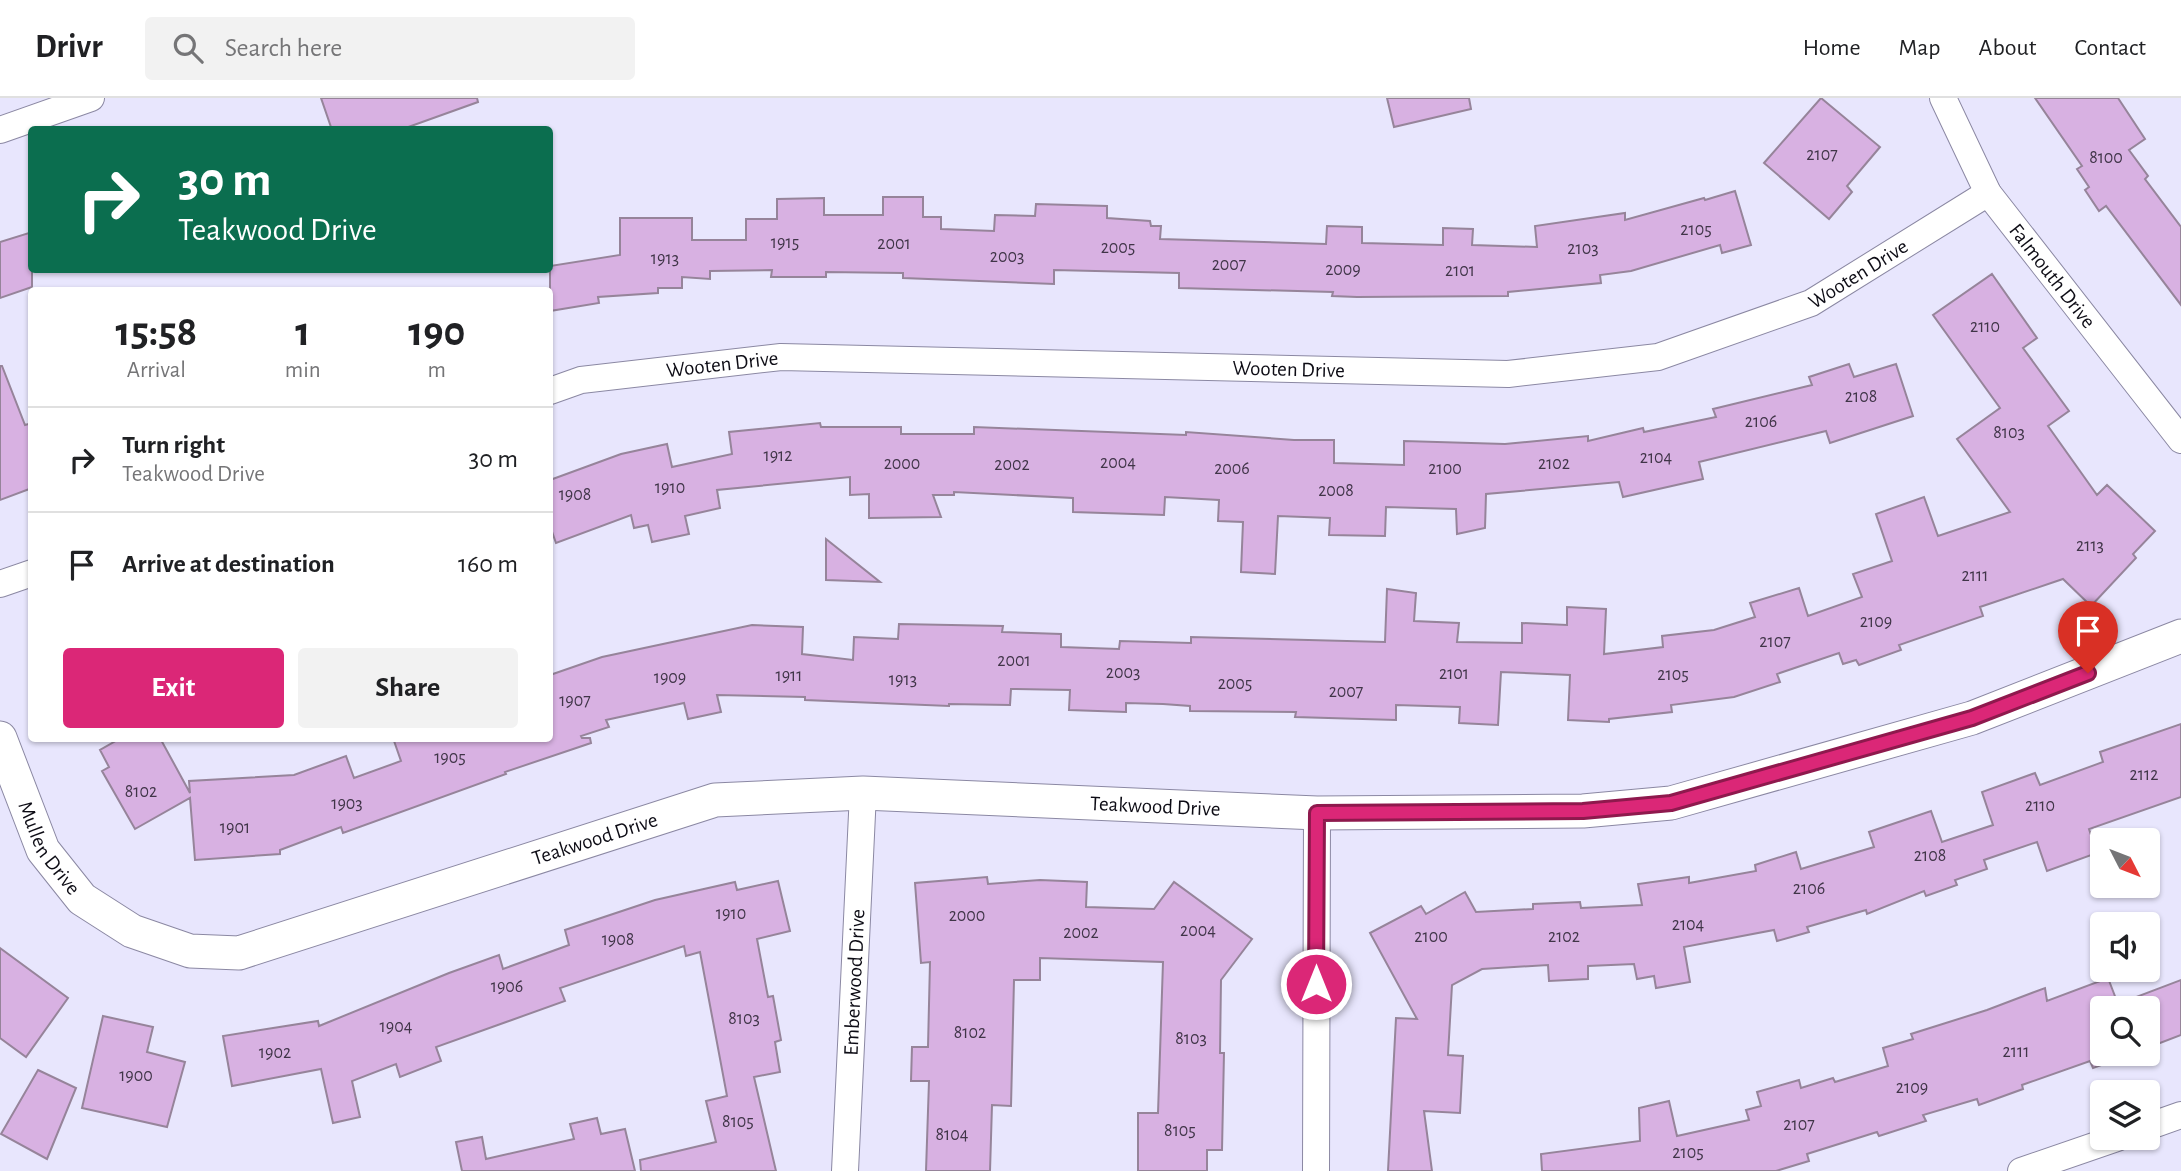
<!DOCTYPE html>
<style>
:root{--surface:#fff;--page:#f2f2f2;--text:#202124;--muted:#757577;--line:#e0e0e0;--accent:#db2777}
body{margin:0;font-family:"Alegreya Sans",sans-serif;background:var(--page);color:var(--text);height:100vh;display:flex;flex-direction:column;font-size:26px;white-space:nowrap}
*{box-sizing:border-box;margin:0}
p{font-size:23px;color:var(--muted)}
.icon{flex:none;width:38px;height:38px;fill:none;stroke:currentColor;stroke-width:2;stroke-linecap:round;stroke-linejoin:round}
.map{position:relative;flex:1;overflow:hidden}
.side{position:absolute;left:28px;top:189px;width:525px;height:455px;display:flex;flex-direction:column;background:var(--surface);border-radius:7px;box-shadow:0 2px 5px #0004}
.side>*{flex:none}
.guide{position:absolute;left:28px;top:28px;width:525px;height:147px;border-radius:7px;box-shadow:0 2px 5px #0004;background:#0b6e4f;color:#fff;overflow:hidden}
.needle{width:46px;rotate:132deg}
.fabs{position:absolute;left:2090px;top:730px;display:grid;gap:14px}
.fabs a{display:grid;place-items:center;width:70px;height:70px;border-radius:7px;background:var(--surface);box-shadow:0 2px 5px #0004;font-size:35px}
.pin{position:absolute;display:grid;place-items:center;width:60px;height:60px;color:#fff;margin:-72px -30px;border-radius:50% 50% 50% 0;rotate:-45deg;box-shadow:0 0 7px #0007}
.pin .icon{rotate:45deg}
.me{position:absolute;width:77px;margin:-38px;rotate:0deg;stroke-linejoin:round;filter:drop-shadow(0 0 5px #0008)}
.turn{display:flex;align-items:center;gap:24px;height:147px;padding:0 35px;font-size:32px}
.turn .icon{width:91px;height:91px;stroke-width:2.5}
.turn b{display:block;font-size:49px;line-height:60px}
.eta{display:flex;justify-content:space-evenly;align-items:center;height:119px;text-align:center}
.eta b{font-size:42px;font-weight:700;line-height:49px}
.primary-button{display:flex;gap:14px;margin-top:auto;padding:14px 35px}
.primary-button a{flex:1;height:80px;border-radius:7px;background:var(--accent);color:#fff;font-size:28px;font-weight:700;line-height:80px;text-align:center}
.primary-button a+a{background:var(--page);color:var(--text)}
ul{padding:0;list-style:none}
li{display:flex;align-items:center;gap:21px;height:105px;padding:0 35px;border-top:2px solid var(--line)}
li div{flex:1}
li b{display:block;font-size:26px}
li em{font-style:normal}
header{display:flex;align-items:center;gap:42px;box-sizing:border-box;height:98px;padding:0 35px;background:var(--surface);border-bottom:2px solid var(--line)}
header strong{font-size:33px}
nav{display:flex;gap:38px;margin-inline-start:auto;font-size:24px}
.search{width:490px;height:63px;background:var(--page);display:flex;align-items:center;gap:18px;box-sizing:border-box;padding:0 24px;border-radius:7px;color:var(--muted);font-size:26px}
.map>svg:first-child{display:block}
.building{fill:#d8b1e2;stroke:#96849a;stroke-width:2}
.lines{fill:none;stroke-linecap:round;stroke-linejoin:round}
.minor-casing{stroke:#8b88a3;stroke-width:28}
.tertiary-casing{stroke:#8b88a3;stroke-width:35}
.minor{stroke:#fff;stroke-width:26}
.tertiary{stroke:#fff;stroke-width:33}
.route-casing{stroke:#8e194d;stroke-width:18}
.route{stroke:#db2777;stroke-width:12}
.labels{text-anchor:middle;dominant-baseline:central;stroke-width:5;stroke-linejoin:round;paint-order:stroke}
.number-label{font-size:18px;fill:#403548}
.street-label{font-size:21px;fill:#0d0c15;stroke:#f6f6fc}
</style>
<header>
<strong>Drivr</strong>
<div class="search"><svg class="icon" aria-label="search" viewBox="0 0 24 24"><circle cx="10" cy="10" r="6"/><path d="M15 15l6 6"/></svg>Search here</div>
<nav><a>Home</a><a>Map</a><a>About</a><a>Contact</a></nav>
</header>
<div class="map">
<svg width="2181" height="1073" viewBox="0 0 2181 1073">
<rect width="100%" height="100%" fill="#e8e6fd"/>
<g class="building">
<polygon points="321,0 477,0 478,4 400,32 332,32"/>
<polygon points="1387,0 1469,0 1471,11 1394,29"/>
<polygon points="1821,0 1880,49 1847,88 1852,94 1829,121 1764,65"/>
<polygon points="2035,0 2118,0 2145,41 2129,52 2148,78 2145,81 2181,129 2181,207 2106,108 2099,113 2085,92 2089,89 2077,71 2082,68"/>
<polygon points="1735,93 1751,147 1722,155 1720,147 1631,173 1600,177 1601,185 1508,194 1508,198 1357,199 1332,198 1333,194 1179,190 1179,175 1054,172 1054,186 903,180 903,175 826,174 826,179 771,179 772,172 710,173 710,181 682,179 682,190 658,190 658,195 598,199 599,205 550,213 550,168 620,157 620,120 692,120 692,142 746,142 746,121 777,121 777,101 824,100 824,117 883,117 883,99 923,99 923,119 941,119 941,131 994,133 995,117 1035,118 1036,106 1107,108 1107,120 1150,123 1151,128 1161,128 1160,141 1326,146 1327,128 1362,129 1362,145 1443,147 1443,130 1473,131 1472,147 1537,149 1535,128 1625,115 1625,122 1704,100 1705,102"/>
<polygon points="32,134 32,189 0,200 0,144"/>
<polygon points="1992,176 2037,240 2023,250 2069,313 2048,328 2097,397 2107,387 2155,433 2133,456 2136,460 2091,508 2063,481 1980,509 1983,518 1899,547 1901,552 1859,567 1856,562 1843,566 1839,555 1777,576 1780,584 1734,599 1671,607 1672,614 1609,621 1609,624 1568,622 1570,577 1501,574 1498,627 1459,625 1460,609 1396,607 1396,622 1295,619 1296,614 1190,613 1190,608 1163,606 1126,605 1126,614 1069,612 1070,592 1011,591 1010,607 949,606 949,608 805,602 805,599 717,597 721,614 688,621 684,605 606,622 609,629 581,638 582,640 590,640 591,645 505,674 506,676 343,735 341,729 280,752 280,756 195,762 190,700 135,731 102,673 109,669 100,652 121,640 160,640 190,695 189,683 294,677 346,658 354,680 401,663 393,640 550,640 550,577 602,559 752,527 803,529 802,556 853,562 854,539 898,541 899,526 1003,528 1002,534 1061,536 1061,549 1119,551 1120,543 1191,545 1191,539 1385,544 1387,491 1416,495 1414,523 1459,525 1457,544 1522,545 1522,525 1567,527 1567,509 1606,511 1604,556 1663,549 1662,538 1714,532 1755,519 1750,505 1799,490 1808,518 1862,499 1853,476 1892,463 1876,416 1924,399 1938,438 2010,414 1957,341 2000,310 1933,217"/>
<polygon points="1849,266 1854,279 1896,266 1913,318 1830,345 1826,333 1699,364 1703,381 1623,399 1619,384 1486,396 1485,430 1457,436 1456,411 1386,409 1385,438 1329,437 1330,420 1278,418 1275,476 1241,474 1243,424 1218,423 1219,402 1165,399 1164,417 1073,414 1073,400 954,394 954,397 933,397 941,419 869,420 869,396 850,397 850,379 717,392 720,410 685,418 689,436 652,444 648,427 634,430 631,417 556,445 550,428 550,382 621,356 667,346 672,369 732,356 729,334 820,325 821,329 901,329 901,336 974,336 974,329 1186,337 1186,334 1294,342 1334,342 1334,365 1404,367 1404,343 1505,346 1588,338 1588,343 1643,330 1644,334 1716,319 1713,311 1812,287 1809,279"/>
<polygon points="0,268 2,268 25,327 32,325 32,390 0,402"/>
<polygon points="826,441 880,484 826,482"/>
<polygon points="2181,626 2181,699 2089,731 2097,755 2047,773 2037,744 1984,762 1987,771 1955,782 1957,787 1926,798 1924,793 1867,816 1866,812 1807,829 1809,834 1777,843 1774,832 1684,849 1690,884 1656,890 1654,878 1637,881 1634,866 1588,868 1588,881 1549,883 1548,867 1482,871 1452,887 1448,957 1463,958 1460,1015 1424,1013 1432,1073 1388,1073 1396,920 1417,921 1370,835 1421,808 1426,816 1465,794 1476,814 1533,811 1533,806 1580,804 1581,810 1642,807 1638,786 1689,779 1689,785 1756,773 1755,767 1796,754 1801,771 1874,749 1869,734 1931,713 1942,744 1993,727 1982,694 2035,675 2040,687 2103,664 2100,654"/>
<polygon points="987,779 988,786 1040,782 1087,784 1086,809 1154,811 1174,784 1252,841 1221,882 1220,955 1224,955 1222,1052 1207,1052 1207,1073 1138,1073 1138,1015 1158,1015 1163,864 1040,860 1040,882 1014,882 1011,1008 992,1007 990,1073 926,1073 929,983 911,983 912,949 928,949 930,864 921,865 915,785"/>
<polygon points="778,783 790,833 757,841 768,899 773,898 781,942 775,944 780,974 754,979 776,1073 641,1073 640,1062 716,1044 706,1003 727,998 700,854 686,858 684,848 560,890 565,903 436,949 441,963 400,979 396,966 352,983 360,1019 333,1025 321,971 232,988 223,938 318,923 319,928 449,875 499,857 503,871 569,847 565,832 655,802 735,784 737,792"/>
<polygon points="0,850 68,900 26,959 0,940"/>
<polygon points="2108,880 2118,906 2181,882 2181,937 2147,950 2147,910 2102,910 2102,956 2132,956 2093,970 2090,963 2022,987 2023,991 1979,1007 1977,1001 1923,1017 1926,1023 1879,1038 1877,1034 1807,1056 1809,1063 1776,1073 1542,1073 1541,1056 1640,1043 1639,1010 1669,1003 1677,1038 1749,1022 1746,1012 1761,1008 1757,994 1799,982 1801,990 1833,980 1835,984 1888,968 1883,950 1913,941 1911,936 1987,912 2045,890 2047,903"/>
<polygon points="103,918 153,929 147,954 185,964 167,1029 82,1010"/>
<polygon points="38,972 76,990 47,1061 1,1036"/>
<polygon points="597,1020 601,1036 625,1031 635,1073 462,1073 456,1044 482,1039 486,1061 574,1041 570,1026"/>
</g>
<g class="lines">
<g class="minor-casing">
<g id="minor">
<path id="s1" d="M 1943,0 L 1988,95 L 2181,342"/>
<polyline points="0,32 91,0"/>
<path id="s2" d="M 550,293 L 581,282 L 781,259 L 1508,276 L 1658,259 L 1811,205 L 1988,95"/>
<polyline points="0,486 32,475"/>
<polyline points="2147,1029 2181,1017"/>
<path id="s3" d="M 845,1073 L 863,695"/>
<polyline points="1316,1073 1317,715"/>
<polyline points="2021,1073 2117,1040"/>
</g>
</g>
<g class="tertiary-casing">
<g id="tertiary">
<path id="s4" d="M 0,640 L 43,752 L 82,801 L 132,833 L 190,853 L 239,855 L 715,702 L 863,695 L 1317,715 L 1583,713 L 1671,705 L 1972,620 L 2181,538"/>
</g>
</g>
<use href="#minor" class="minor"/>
<use href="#tertiary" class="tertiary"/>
</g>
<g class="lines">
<g class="route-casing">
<polyline id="route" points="1316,886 1317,715 1583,713 1671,705 1972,620 2088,575"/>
</g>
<use href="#route" class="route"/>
</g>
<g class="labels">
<g class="number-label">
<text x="1822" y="57">2107</text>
<text x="2106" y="60">8100</text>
<text x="1696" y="132">2105</text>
<text x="785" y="145">1915</text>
<text x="894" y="146">2001</text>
<text x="1118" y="150">2005</text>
<text x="1583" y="151">2103</text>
<text x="1007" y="159">2003</text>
<text x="665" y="161">1913</text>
<text x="1229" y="167">2007</text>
<text x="1343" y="172">2009</text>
<text x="1460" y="173">2101</text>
<text x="1985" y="229">2110</text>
<text x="1861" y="299">2108</text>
<text x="1761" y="324">2106</text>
<text x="2009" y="335">8103</text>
<text x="778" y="358">1912</text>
<text x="1656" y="360">2104</text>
<text x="1118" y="365">2004</text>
<text x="902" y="366">2000</text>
<text x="1554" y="366">2102</text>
<text x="1012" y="367">2002</text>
<text x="1232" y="371">2006</text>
<text x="1445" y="371">2100</text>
<text x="670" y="390">1910</text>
<text x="1336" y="393">2008</text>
<text x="575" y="397">1908</text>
<text x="2090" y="448">2113</text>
<text x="1975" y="478">2111</text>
<text x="1876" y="524">2109</text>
<text x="1775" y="544">2107</text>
<text x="1014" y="563">2001</text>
<text x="1123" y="575">2003</text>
<text x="1454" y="576">2101</text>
<text x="1673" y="577">2105</text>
<text x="789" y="578">1911</text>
<text x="670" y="580">1909</text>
<text x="903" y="582">1913</text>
<text x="1235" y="586">2005</text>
<text x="1346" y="594">2007</text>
<text x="575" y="603">1907</text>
<text x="450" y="660">1905</text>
<text x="2144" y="677">2112</text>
<text x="141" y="694">8102</text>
<text x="347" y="706">1903</text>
<text x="2040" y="708">2110</text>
<text x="235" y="730">1901</text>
<text x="1930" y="758">2108</text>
<text x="1809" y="791">2106</text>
<text x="731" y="816">1910</text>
<text x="967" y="818">2000</text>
<text x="1688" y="827">2104</text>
<text x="1198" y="833">2004</text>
<text x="1081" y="835">2002</text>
<text x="1431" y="839">2100</text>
<text x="1564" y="839">2102</text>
<text x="618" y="842">1908</text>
<text x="507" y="889">1906</text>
<text x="744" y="921">8103</text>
<text x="396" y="929">1904</text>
<text x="970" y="935">8102</text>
<text x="1191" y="941">8103</text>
<text x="2016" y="954">2111</text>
<text x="275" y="955">1902</text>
<text x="136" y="978">1900</text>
<text x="1912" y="990">2109</text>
<text x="738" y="1024">8105</text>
<text x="1799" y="1027">2107</text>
<text x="1180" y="1033">8105</text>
<text x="952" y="1037">8104</text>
<text x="1688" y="1055">2105</text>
</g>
<g class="street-label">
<text stroke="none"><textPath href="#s2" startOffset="1330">Wooten Drive</textPath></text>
<text stroke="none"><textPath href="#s1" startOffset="210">Falmouth Drive</textPath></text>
<text stroke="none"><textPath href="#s2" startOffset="175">Wooten Drive</textPath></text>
<text stroke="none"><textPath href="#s2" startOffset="742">Wooten Drive</textPath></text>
<text stroke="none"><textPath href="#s4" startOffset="1293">Teakwood Drive</textPath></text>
<text stroke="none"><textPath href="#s4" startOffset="726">Teakwood Drive</textPath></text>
<text stroke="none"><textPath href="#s4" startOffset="121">Mullen Drive</textPath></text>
<text stroke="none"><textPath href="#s3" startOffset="189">Emberwood Drive</textPath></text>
</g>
</g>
</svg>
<div class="fabs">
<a><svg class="needle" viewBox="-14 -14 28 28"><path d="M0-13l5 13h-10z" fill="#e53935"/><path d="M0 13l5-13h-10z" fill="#757577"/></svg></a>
<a><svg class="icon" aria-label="sound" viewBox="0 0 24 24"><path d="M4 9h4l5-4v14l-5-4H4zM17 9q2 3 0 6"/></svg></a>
<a><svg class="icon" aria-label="search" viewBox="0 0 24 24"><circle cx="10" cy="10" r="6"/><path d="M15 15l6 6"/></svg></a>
<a><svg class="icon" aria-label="layers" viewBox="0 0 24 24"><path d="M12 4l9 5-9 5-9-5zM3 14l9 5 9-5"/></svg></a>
</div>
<div class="pin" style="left:2088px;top:575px;background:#d93025"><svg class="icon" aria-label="arrive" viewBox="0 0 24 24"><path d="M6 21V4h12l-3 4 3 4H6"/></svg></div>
<svg class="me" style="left:1316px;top:886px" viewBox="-20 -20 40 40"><circle r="17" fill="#db2777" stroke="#fff" stroke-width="3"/><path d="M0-11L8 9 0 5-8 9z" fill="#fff"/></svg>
<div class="guide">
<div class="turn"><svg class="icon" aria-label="right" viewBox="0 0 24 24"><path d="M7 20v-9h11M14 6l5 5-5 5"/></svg><div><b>30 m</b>Teakwood Drive</div></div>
</div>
<section class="side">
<div class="eta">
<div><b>15:58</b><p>Arrival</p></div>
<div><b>1</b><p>min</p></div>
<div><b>190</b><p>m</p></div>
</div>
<ul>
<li><svg class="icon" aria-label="right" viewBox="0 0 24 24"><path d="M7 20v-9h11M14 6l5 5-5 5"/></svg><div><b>Turn right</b><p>Teakwood Drive</p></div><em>30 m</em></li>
<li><svg class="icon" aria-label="arrive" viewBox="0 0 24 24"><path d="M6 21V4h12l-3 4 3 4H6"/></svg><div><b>Arrive at destination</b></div><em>160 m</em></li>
</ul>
<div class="primary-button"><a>Exit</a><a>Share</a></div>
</section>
</div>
